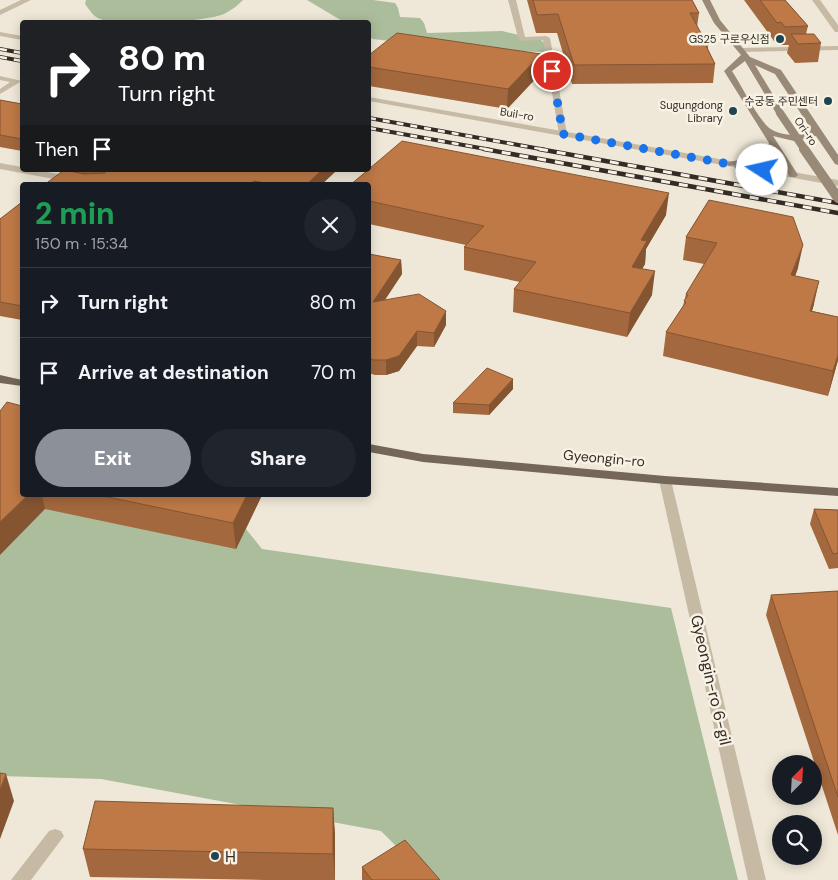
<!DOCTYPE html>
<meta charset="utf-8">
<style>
:root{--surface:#171b24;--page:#20242c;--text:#f1f3f6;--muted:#9ea1a6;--line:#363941;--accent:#8c9099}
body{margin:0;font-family:"DM Sans","Noto Sans KR",sans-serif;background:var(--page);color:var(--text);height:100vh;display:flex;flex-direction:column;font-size:19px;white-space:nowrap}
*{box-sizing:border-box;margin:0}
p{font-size:16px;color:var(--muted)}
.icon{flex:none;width:28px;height:28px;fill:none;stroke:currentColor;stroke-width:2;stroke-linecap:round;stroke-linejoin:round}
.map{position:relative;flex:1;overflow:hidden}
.panel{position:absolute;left:20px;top:182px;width:351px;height:315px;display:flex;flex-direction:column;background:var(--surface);border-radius:5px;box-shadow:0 2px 12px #0003}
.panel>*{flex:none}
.top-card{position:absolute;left:20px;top:20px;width:351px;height:152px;border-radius:5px;box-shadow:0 2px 12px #0003;background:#202124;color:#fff;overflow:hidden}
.needle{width:32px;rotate:24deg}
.controls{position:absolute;left:772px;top:755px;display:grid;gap:10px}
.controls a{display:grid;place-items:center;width:50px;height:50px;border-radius:50%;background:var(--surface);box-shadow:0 2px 12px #0003;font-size:25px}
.pin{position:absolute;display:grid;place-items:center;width:42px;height:42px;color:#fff;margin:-21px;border:2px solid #fff;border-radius:50%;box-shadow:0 1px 5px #0007}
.me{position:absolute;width:55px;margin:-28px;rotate:280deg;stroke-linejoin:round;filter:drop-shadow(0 0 4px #0008)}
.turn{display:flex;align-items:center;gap:18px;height:105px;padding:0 15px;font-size:22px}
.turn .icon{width:65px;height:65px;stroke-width:2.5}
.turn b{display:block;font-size:35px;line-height:42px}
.then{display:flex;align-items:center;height:48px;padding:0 15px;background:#0003;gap:10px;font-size:19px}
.round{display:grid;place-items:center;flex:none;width:52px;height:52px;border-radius:26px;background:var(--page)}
.summary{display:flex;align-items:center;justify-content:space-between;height:85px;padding:0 15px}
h1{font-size:30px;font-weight:800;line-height:38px;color:#1e9e55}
.primary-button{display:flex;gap:10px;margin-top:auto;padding:10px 15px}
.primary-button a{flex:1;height:58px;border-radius:30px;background:var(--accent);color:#fff;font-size:20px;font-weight:800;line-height:58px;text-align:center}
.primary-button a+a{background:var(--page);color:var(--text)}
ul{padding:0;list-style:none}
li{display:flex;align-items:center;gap:15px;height:70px;padding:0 15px;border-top:1px solid var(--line)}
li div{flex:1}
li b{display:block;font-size:19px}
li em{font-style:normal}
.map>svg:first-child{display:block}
.green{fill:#abbd9a}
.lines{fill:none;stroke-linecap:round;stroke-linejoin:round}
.minor{fill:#c6baa5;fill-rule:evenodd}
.tertiary{fill:#c6baa5;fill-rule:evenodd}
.secondary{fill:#998977;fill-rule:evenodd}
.primary{fill:#746658;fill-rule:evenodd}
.rail-far1-casing{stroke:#332c26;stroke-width:4}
.rail-casing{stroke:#332c26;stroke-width:4.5}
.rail-far1{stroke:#f7f2e4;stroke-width:2.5;stroke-dasharray:7;stroke-linecap:butt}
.rail{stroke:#f7f2e4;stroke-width:3;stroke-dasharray:9;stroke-linecap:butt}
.secondary-bridge-far1{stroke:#998977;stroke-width:8}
.secondary-bridge{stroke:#998977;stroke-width:10}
.wall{fill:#a3683d}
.shaded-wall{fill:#855532}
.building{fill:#be7947;stroke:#855532}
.route{stroke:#1a73e8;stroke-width:9;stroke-dasharray:0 16.2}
.poi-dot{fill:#1e4551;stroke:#f7f2e4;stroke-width:2}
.labels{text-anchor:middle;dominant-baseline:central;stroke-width:5;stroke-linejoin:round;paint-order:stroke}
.far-poi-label{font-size:11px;fill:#332c26;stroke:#f7f2e4;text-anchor:end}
.far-street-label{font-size:11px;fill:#332c26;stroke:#f7f2e4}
.street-label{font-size:14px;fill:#332c26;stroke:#f7f2e4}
.near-street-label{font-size:16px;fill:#332c26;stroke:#f7f2e4}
.near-poi-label{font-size:16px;fill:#332c26;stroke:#f7f2e4;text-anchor:start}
</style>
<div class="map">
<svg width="838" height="880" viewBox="0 0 838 880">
<rect width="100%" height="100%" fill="#efe8d8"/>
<g class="green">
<path d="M 86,0 L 243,0 C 238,5 232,10 224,14 C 205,22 115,28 98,18 C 92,15 89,9 85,4 Z"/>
<polygon points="307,0 373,0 395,3 398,8 400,17 420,18 424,23 427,33 502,31 519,35 521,40 540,39 544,43 546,52 499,51 491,53 373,39 369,37 369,22 344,22"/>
<polygon points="0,424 22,495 262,495 246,529 262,549 671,608 738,880 430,880 381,831 101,779 0,776"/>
</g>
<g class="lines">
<g class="minor">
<polygon points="21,0 31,0 0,15 0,10"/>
<polygon points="508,0 516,0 525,37 546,36 550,38 567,134 566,136 559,134 543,40 519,41"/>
<polygon points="812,0 820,0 838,25 838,32 835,32"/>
<polygon points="838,46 838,50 742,52 738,50 742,48"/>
<polygon points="0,76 22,81 0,94 0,89 10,82 0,80"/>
<polygon points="0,163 22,167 22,170 36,170 101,182 106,185 86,185 0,169"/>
<polygon points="665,476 671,480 766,880 748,880 659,480"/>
<polygon points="55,829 61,831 64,836 31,880 11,880 49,831"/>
</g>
<g class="tertiary">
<polygon points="0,32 22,36 22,40 0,36"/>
<polygon points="369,97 838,180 838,186 369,101"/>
</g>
<path class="secondary" d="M 702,0 L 710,0 L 720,20 L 750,57 L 781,70 L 838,155 L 838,165 L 835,164 L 816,136 L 794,141 L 773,136 L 798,175 L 796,177 L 790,177 L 774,151 L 760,161 L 728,166 L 728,162 C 742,159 763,160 769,143 L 724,71 L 741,55 L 714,23 ZM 745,61 L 776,113 L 780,116 L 784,113 L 755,65 L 775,74 L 811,129 L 810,132 C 797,137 776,136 766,125 C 753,110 743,88 732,71 Z"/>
<g class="primary">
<polygon points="0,375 22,380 22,386 0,383"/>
<polygon points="369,444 423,454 665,476 838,488 838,496 665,484 423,462 369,452"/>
</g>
<g class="rail-far1-casing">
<g id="rail-far1">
<polyline points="0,49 22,53"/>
<polyline points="0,57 22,61"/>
<polyline points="369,118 546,150"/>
<polyline points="369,128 491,150"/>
</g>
</g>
<g class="rail-casing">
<g id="rail">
<polyline points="484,149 838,213"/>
<polyline points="539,149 838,203"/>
</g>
</g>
<use href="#rail-far1" class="rail-far1"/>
<use href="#rail" class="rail"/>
<polyline class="secondary-bridge-far1" points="780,113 805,150"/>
<polyline class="secondary-bridge" points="804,149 838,198"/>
</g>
<g class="wall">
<polygon points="527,0 692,0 699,13 697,27 708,46 708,49 715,64 713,83 572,84 557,33 536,33"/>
<polygon points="744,0 785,0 808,26 806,34 821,43 818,62 795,63 787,53 789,45 782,45 778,41 774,41"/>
<polygon points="541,54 540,74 507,109 369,86 369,55"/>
<polygon points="0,100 22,104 22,151 0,147"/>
<polygon points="71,170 337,170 321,185 44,185 71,171"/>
<polygon points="369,185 666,215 646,249 645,264 642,269 652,295 627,337 513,312 514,289 520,282 464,270 464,247 466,245 369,224"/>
<polygon points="709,200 798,268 795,276 814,304 812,311 838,317 838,360 828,396 663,356 666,332 683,306 686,294 704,264 683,260 686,237"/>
<polygon points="22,202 22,320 0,316 0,219"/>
<polygon points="369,254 401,260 402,274 385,300 446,325 434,347 417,346 399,371 386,375 375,375 369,373"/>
<polygon points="513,379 513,389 489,415 453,413 453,403"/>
<polygon points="22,495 262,495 236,549 45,509"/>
<polygon points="814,509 838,510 838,568 829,569 810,524"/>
<polygon points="838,591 838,835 766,615 771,595"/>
<polygon points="333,808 335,835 335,880 264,880 90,877 83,849"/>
<polygon points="362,867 440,880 362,880"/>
</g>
<g class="shaded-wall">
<polygon points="541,54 540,74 507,109 508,89"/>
<polygon points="322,170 337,170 321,185 306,185"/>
<polygon points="254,181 254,185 249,185"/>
<polygon points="669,193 666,215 646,249 645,264 630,290 632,267 641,240"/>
<polygon points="803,245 798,268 787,298 791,275"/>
<polygon points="401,260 402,274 374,316 373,302"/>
<polygon points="655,271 652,295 627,337 630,313"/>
<polygon points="819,281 814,304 805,335 810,311"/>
<polygon points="446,311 446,325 434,347 434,333"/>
<polygon points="417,331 417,346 399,371 386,375 386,360"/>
<polygon points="838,355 838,360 828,396 833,371"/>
<polygon points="513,379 513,389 489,415 489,405"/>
<polygon points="28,495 42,495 45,509 0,555 0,522"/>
<polygon points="247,495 262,495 236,549 233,523"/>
<polygon points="6,774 14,801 0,839 0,790"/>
<polygon points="333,808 335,835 335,880 333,854"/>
</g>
<g class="building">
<polygon points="533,0 692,0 699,13 690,13 708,46 706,46 715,64 574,65 558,14 537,15"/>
<polygon points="760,0 785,0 808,26 785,27 781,22 777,23"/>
<polygon points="397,33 541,54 508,89 369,67 369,55"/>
<polygon points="791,34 814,34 821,43 798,44"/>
<polygon points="0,100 22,104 22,139 0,135"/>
<polygon points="402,141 669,193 641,240 647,241 632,267 655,271 630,313 514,289 536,262 464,247 484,226 369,201 369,185 350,185 368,170 369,170 369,169"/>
<polygon points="64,170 84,174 105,173 105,170 322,170 306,185 275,185 254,181 249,185 44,185"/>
<polygon points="709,200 793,217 803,245 791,275 819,281 810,311 838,317 838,355 833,371 666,332 686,302 684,301 688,295 686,294 717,243 686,237"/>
<polygon points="22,202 22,306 0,302 0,219"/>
<polygon points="369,254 401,260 373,302 419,294 446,311 434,333 417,331 399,356 386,360 374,360 369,358"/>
<polygon points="487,368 513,379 489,405 453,403"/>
<polygon points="7,402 22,406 22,495 28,495 0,522 0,411"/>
<polygon points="98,495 247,495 233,523"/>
<polygon points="814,509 838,510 838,553 833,554"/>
<polygon points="838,591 838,797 771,595"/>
<polygon points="0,773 6,774 0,790"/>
<polygon points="95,801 333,808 333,854 83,849"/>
<polygon points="405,840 440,880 372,880 362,867"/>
</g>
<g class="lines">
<polyline class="route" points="552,71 563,134 762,170"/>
</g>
<g class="poi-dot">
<circle cx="780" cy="39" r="5"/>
<circle cx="828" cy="101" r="5"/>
<circle cx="733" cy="111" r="5"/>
<circle cx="215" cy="856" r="5"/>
</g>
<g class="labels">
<g class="far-poi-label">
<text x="770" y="39">GS25 구로우신점</text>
<text x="818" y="101">수궁동 주민센터</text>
<text x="723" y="105">Sugungdong<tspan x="723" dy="13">Library</tspan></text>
</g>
<g class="far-street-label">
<text transform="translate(517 114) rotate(10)">Buil-ro</text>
<text transform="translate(806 131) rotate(56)">Ori-ro</text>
</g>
<g class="street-label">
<text transform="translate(604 458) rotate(5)">Gyeongin-ro</text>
</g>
<g class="near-street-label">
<text transform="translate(711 680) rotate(77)">Gyeongin-ro 6-gil</text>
</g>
<g class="near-poi-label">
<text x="225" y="856">H</text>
</g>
</g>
</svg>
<div class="controls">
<a><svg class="needle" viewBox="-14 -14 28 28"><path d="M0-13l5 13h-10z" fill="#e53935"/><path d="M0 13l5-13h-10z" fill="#9ea1a6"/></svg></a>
<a><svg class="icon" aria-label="search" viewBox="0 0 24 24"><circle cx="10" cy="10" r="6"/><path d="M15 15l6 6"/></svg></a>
</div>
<div class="pin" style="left:552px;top:71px;background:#d93025"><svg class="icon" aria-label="arrive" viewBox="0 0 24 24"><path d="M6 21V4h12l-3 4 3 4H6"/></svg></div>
<svg class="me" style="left:762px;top:170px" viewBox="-20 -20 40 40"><circle r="19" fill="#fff"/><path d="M0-13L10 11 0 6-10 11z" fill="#1a73e8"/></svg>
<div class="top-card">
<div class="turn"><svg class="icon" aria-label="right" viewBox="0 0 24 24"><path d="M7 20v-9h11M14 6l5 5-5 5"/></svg><div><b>80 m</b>Turn right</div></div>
<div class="then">Then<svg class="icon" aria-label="arrive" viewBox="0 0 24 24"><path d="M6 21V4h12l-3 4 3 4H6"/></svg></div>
</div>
<section class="panel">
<div class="summary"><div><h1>2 min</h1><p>150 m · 15:34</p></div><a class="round"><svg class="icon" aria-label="close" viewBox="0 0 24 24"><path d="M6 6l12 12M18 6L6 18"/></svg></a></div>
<ul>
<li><svg class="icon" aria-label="right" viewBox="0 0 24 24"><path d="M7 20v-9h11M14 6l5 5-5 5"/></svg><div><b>Turn right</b></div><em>80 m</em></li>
<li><svg class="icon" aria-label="arrive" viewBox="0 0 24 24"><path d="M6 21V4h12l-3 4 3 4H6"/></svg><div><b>Arrive at destination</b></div><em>70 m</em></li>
</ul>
<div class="primary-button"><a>Exit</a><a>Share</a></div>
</section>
</div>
